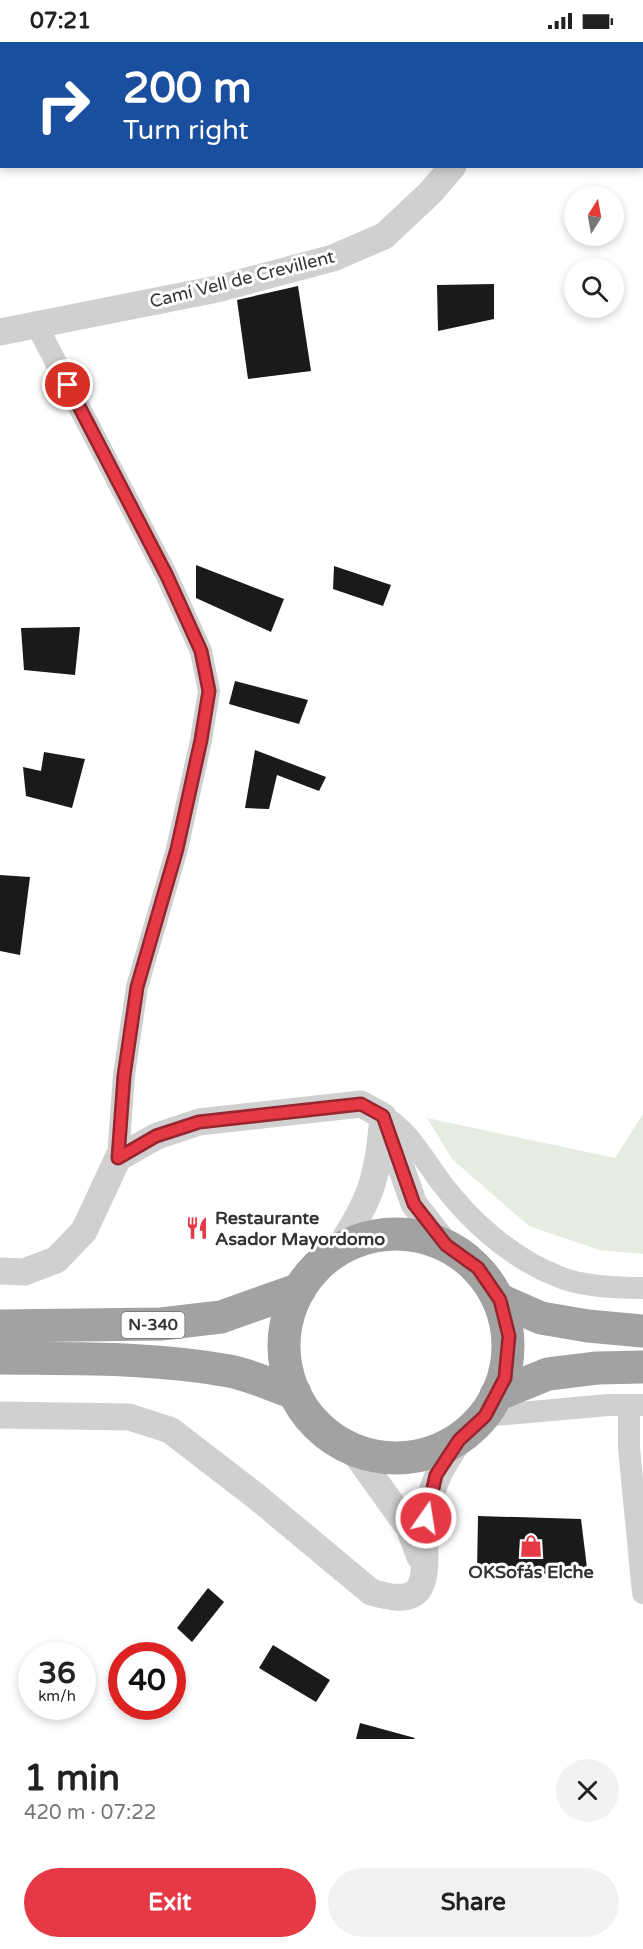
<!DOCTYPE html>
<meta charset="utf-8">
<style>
:root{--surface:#fff;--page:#f2f2f2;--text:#222;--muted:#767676;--accent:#e63946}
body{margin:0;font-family:"Varela Round",sans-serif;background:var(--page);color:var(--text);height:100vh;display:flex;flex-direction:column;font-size:22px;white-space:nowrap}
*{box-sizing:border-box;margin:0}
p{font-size:20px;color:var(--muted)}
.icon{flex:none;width:33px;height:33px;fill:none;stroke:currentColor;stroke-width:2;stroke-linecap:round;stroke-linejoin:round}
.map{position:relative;height:1697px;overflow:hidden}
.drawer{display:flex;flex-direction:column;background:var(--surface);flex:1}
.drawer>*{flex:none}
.top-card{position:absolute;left:0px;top:0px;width:644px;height:126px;box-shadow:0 3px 9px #0003;background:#1a4fa0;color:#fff;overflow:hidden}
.needle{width:39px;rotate:11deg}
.tools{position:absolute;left:564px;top:144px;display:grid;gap:12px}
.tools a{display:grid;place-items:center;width:60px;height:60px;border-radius:50%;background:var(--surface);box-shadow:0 3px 9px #0003;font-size:30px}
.speed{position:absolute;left:18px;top:1600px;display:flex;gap:12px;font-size:30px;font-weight:700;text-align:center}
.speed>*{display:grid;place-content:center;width:78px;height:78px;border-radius:50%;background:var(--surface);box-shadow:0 3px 9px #0003;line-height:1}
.speed small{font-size:15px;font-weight:400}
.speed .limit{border:9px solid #d22;background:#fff;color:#111}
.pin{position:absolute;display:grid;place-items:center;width:51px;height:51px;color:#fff;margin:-26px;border:3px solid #fff;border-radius:50%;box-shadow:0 2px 6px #0007}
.me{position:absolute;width:66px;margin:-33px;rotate:13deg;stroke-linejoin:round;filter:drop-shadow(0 0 4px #0008)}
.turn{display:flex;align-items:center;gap:21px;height:126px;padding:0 24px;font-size:27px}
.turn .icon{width:78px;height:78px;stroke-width:2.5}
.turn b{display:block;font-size:42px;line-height:51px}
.round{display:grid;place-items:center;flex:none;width:63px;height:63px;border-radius:32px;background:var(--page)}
.headline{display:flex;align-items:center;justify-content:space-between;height:102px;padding:0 24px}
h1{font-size:36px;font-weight:700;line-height:45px}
.cta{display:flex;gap:12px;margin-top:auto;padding:12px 24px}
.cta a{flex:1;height:69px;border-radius:36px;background:var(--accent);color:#fff;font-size:24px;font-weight:700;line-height:69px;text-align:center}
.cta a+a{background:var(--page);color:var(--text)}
.status{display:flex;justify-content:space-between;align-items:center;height:42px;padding:0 30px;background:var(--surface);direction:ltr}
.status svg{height:16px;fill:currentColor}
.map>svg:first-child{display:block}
.green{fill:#e6ecdf}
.building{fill:#1a1a1a}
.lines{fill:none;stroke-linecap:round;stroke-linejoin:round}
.minor{stroke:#d0d0d0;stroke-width:22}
.tertiary{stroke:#d0d0d0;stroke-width:27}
.trunk{stroke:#a2a2a2;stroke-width:33}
.route-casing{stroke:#96252e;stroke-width:15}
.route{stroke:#e63946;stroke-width:10}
.labels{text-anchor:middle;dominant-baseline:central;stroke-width:6;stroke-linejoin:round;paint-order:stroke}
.shield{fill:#fff;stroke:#707070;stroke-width:1.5}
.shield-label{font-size:16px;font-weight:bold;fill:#333}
.street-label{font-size:18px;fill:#333;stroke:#fff}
.poi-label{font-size:18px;font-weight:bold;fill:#333;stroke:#fff;text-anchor:start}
</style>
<div class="status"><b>07:21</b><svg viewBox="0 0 49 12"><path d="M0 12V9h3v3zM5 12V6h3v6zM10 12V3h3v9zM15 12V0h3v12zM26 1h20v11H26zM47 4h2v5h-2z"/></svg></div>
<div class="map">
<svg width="643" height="1697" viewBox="0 0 643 1697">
<rect width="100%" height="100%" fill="#fff"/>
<polygon class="green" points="643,1072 643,1212 599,1208 529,1184 452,1117 427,1076 615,1116"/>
<g class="building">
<polygon points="494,242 494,277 438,289 437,243"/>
<polygon points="298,244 311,329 248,337 237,258"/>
<polygon points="196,523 284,557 271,590 196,556"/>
<polygon points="334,524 391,543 383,564 333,547"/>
<polygon points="80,585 75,633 24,628 21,586"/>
<polygon points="235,639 308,658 299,682 229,662"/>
<polygon points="255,708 326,735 319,749 277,733 269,767 245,766"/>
<polygon points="44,710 85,717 72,766 26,754 23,725 41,729"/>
<polygon points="0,833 30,835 20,913 0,909"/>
<polygon points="478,1474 581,1477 588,1534 477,1530"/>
<polygon points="208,1546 224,1560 192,1600 177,1586"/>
<polygon points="273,1603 330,1638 316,1660 259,1626"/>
<polygon points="360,1681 415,1696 414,1697 356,1697"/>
</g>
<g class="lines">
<g class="minor">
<polyline points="37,284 167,534 201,609 209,649 201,698 177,807 137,945 124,1033 118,1116"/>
<path d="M 383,1074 C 410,1089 424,1119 443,1143 C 471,1180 513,1217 557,1234 C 579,1244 618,1246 643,1246"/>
<polyline points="629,1363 629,1406 643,1551"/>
<polyline points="485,1374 608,1363 642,1363"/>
</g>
<g class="tertiary">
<polyline points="563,2 564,0"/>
<polyline points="0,290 217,247 333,216 384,194 430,151 453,124"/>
<path d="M 339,1206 C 369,1159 377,1140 382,1085"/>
<polyline points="0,1229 24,1230 56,1218 84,1189 118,1116 157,1094 199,1080 361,1062 383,1074 414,1162 446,1203"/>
<path d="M 0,1373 L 129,1375 L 170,1388 L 257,1455 L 371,1550 C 443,1573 419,1517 427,1474 C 432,1440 440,1427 459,1398"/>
<polyline points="353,1408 409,1486 420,1515"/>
</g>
<g class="trunk">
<circle cx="396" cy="1304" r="112"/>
<polyline points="500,1258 541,1276 588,1284 643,1289"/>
<polyline points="0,1284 161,1282 221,1275 300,1247"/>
<path d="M 0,1316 C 76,1317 154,1315 229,1329 C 251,1333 273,1344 295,1351"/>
<polyline points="496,1353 548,1332 597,1326 643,1325"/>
</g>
</g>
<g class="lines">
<g class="route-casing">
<polyline id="route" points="68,343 167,534 201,609 209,649 201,698 177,807 137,945 124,1034 118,1116 156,1094 199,1080 361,1062 383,1074 414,1162 446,1203 478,1226 500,1258 509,1294 505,1336 485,1374 459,1398 436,1433 426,1476"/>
</g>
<use href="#route" class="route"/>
</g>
<defs>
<g id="restaurant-bare" transform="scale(1.8)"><path d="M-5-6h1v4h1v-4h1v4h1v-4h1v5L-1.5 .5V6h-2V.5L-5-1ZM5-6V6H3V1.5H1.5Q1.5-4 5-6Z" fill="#e63946" stroke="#fff" stroke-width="2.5" paint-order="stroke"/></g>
<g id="shop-bare" transform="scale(1.8)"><path d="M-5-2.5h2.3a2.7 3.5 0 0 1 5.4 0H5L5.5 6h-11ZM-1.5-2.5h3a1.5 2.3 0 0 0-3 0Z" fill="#e63946" stroke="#fff" stroke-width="2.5" paint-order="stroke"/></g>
</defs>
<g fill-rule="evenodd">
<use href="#restaurant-bare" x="197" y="1186"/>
<use href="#shop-bare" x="531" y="1504"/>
</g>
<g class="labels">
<rect class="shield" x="121.5" y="1270" width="63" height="26" rx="4.5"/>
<g class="shield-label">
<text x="153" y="1283">N-340</text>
</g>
<g class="street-label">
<text transform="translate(242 237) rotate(-14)">Camí Vell de Crevillent</text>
</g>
<g class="poi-label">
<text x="215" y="1176">Restaurante<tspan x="215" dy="21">Asador Mayordomo</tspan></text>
<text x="531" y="1530" text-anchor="middle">OKSofás Elche</text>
</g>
</g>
</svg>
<div class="tools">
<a><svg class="needle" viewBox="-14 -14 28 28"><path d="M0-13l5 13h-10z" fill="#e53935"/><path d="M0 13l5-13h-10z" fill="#767676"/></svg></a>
<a><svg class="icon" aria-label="search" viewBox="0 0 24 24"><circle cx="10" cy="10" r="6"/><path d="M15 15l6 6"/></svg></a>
</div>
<div class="speed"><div>36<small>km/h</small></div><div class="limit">40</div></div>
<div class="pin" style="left:68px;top:343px;background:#d93025"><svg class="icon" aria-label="arrive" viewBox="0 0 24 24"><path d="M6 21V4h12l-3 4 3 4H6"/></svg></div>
<svg class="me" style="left:426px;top:1476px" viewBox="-20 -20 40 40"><circle r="17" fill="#e63946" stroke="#fff" stroke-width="3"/><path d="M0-11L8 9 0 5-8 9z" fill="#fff"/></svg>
<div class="top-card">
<div class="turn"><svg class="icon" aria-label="right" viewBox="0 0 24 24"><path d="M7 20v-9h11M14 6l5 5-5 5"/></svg><div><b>200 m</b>Turn right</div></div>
</div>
</div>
<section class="drawer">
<div class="headline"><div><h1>1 min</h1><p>420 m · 07:22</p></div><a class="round"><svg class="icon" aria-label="close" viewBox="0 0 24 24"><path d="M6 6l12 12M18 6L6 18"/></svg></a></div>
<div class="cta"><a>Exit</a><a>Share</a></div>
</section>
